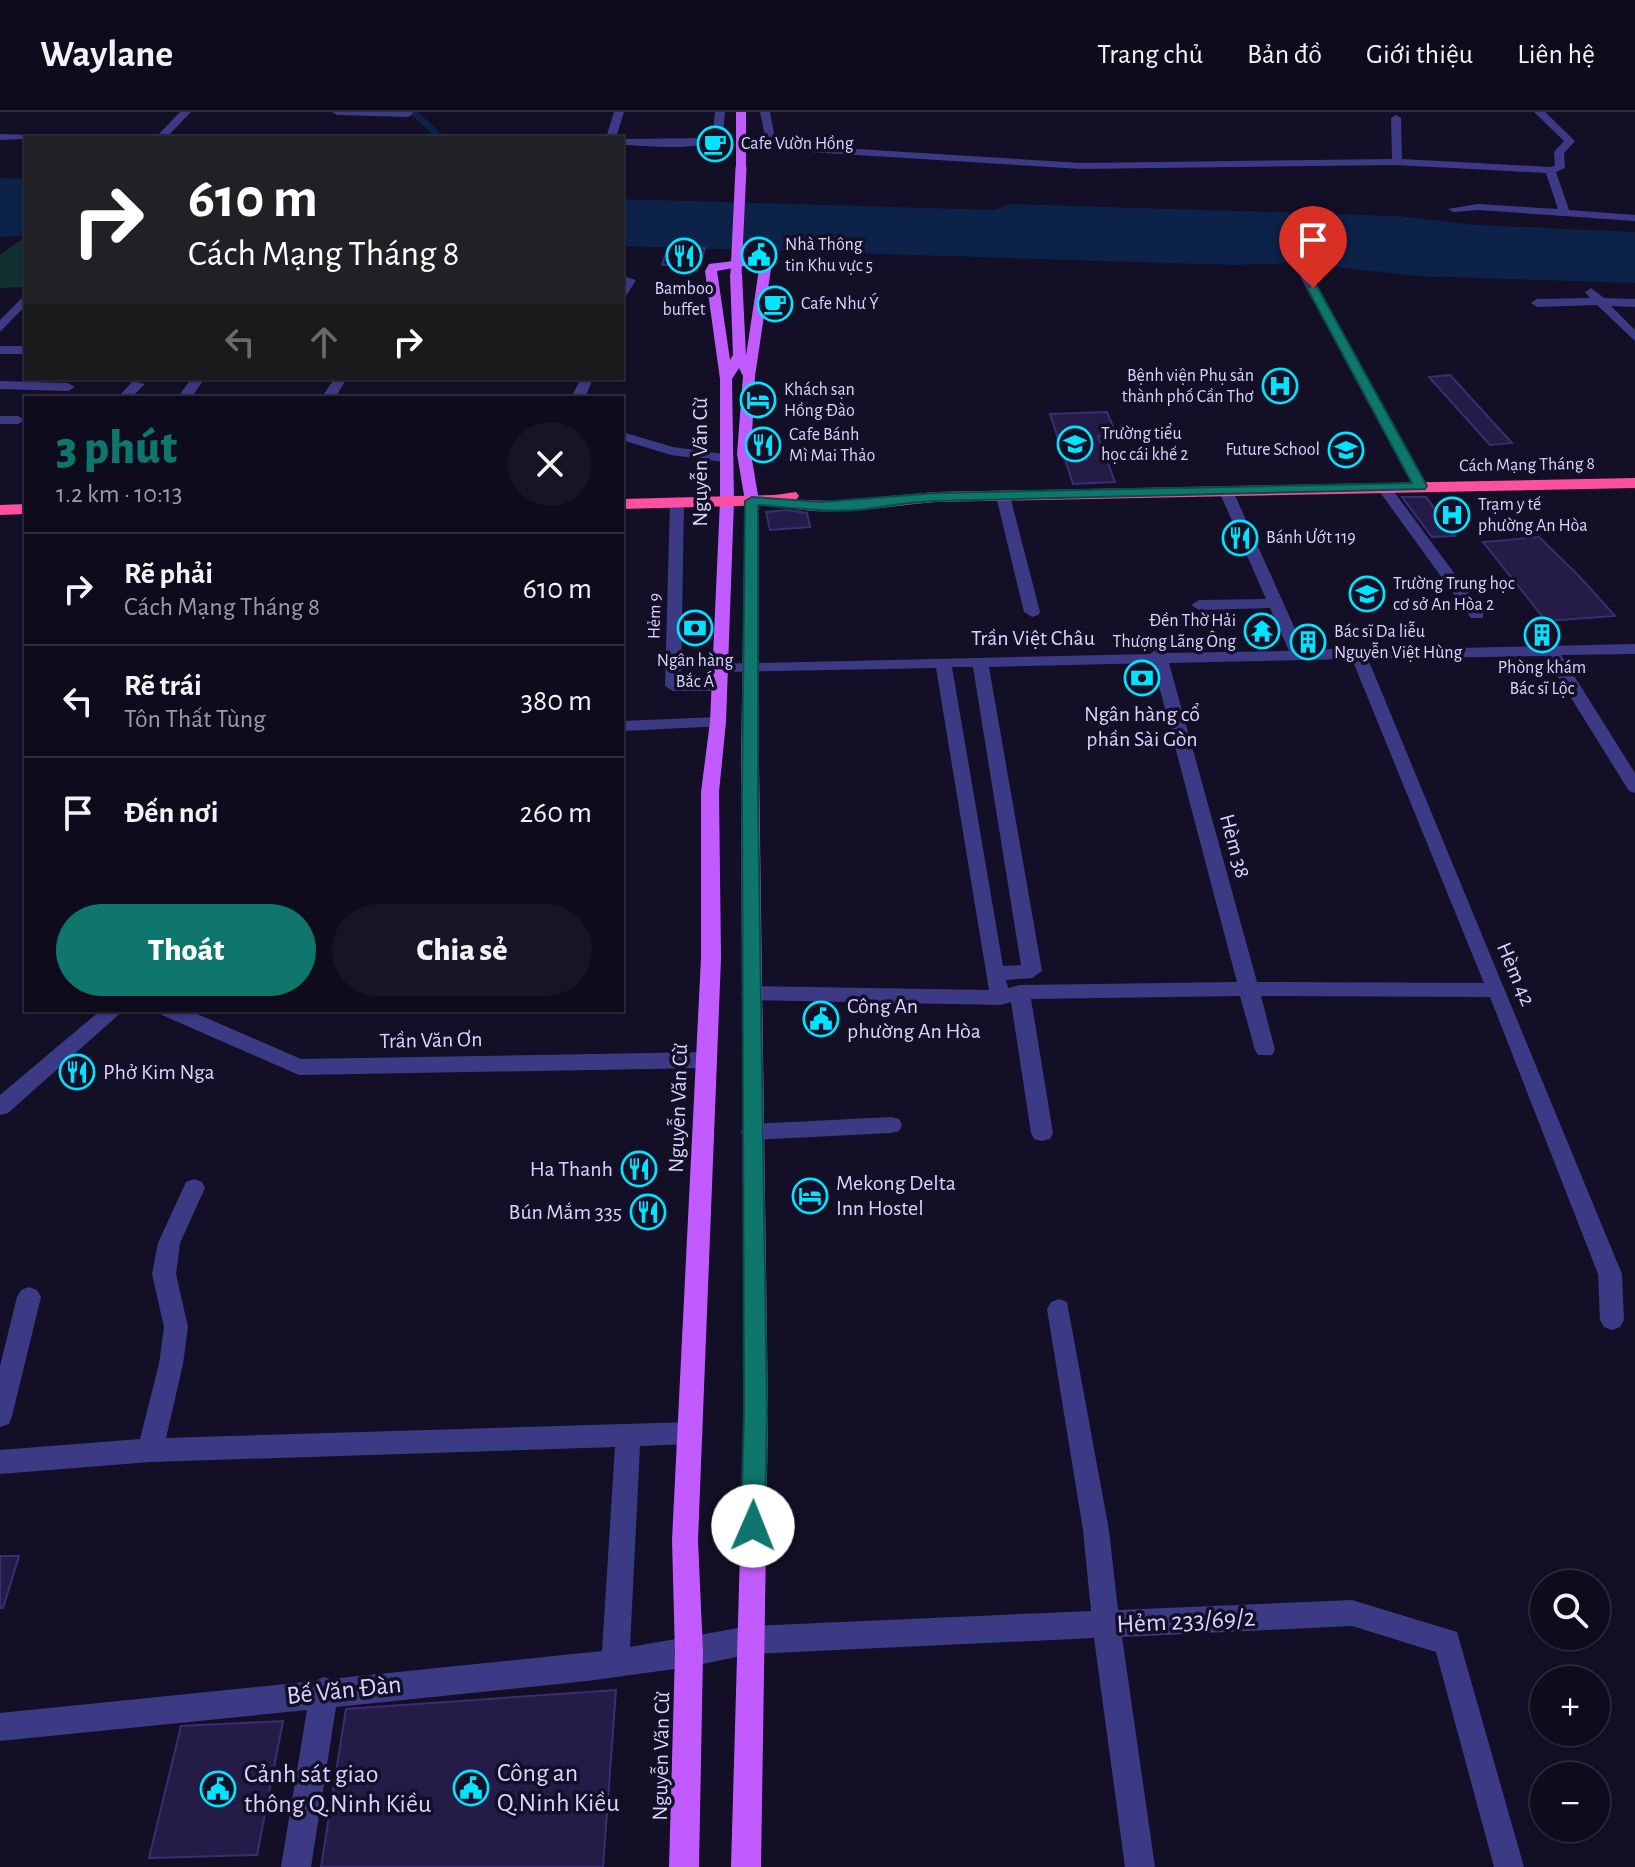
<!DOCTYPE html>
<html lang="vi">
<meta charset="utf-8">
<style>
:root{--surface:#0e0b1c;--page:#171425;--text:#f1f3f6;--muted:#9b9ba3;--line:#2e2b3b;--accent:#0f766e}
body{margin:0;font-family:"Alegreya Sans",sans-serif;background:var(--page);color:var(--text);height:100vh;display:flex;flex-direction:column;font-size:30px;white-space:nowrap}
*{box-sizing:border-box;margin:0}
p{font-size:26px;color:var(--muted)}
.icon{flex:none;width:44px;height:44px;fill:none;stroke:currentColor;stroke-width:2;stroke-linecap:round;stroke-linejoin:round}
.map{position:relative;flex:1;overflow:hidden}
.side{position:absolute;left:24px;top:284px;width:600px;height:616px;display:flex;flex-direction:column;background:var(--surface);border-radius:0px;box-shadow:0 2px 6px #0004,0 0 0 2px var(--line)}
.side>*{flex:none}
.banner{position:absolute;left:24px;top:24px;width:600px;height:244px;border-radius:0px;box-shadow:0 2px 6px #0004,0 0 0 2px var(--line);background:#202124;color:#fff;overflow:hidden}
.tools{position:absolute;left:1530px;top:1458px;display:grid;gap:16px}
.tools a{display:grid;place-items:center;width:80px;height:80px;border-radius:50%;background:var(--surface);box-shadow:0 2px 6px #0004,0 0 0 2px var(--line);font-size:40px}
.pin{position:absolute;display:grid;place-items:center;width:68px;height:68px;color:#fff;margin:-82px -34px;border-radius:50% 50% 50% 0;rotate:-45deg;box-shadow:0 0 8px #0007}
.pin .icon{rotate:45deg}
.me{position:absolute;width:88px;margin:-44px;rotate:1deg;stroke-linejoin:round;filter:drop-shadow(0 0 6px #0008)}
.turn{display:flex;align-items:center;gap:28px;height:168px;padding:0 32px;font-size:36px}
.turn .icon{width:104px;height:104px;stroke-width:2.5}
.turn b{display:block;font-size:56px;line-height:68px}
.lanes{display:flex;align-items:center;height:76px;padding:0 32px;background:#0003;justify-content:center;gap:40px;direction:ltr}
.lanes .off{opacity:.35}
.round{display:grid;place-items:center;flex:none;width:84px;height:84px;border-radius:42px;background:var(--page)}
.summary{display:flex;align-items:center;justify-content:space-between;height:136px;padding:0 32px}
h1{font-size:48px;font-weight:800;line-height:60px;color:var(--accent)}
.primary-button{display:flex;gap:16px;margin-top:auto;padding:16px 32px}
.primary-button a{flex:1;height:92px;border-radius:48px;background:var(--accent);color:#fff;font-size:32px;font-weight:800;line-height:92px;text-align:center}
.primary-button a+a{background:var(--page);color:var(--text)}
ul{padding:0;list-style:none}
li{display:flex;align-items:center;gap:24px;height:112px;padding:0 32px;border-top:2px solid var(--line)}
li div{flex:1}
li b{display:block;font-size:30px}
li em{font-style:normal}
header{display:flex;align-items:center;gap:48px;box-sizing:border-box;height:112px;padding:0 40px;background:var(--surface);border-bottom:2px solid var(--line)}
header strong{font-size:38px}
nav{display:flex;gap:44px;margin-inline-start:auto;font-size:28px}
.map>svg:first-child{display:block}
.green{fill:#12302f}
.water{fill:#0c2248}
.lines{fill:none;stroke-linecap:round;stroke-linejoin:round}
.canal{fill:#0c2248;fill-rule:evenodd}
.building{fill:#241b47;stroke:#3b2d73;stroke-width:2}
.minor{fill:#3d3a85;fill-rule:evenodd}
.major{fill:#c25bff;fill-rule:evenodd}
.highway{fill:#ff4fa3;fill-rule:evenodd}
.major-bridge{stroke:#c25bff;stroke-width:11}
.route{fill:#0f766e;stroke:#0a4d48;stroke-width:2}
.labels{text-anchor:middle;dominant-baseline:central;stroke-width:7;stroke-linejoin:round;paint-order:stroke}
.far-poi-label{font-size:18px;fill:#d9d4ff;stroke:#130f26;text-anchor:start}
.far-street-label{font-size:18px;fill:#d9d4ff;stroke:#130f26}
.street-label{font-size:22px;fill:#d9d4ff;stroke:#130f26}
.poi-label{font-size:22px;fill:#d9d4ff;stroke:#130f26;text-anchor:start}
.near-street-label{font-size:26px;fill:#d9d4ff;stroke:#130f26}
.near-poi-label{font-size:26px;fill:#d9d4ff;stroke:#130f26;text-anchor:start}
</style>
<header>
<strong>Waylane</strong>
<nav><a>Trang chủ</a><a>Bản đồ</a><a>Giới thiệu</a><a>Liên hệ</a></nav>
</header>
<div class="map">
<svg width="1635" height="1755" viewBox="0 0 1635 1755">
<rect width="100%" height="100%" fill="#130f26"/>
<polygon class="green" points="26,124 26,175 0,176 0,143"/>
<g class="water">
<polygon points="0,66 26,67 26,124 0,125"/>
<polygon points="622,87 996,98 1007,92 1399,104 1476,113 1635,120 1635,171 1417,164 1300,151 1233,153 622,134"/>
</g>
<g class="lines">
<polygon class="canal" points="409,0 418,0 446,26 436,26"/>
</g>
<g class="building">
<polygon points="668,135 705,136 700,153 662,153"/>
<polygon points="1450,263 1512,331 1490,333 1429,265"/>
<polygon points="1107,300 1117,324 1098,324 1115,370 1073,372 1050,302"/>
<polygon points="1402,385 1426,385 1455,424 1432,425"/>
<polygon points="787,398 807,401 810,415 770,418 766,400"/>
<polygon points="1539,425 1578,463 1615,504 1546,509 1483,430"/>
<polygon points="0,1444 19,1444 3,1496 0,1496"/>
<polygon points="616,1578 603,1755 321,1755 346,1597"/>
<polygon points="283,1609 257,1743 149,1746 181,1614"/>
</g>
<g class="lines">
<g class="minor">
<polygon points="180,0 191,0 166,26 155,26"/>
<polygon points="332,0 412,0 413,2 408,5 337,3"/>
<polygon points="614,0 624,0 616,26 606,26"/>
<path d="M 715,0 L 725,0 L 723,22 C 704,42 649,33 622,33 L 622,27 L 708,26 L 713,21 Z"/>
<polygon points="760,0 770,0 775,26 809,34 1081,51 1392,47 1391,6 1396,3 1401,6 1402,47 1550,55 1555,54 1554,40 1564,29 1534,0 1545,0 1575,29 1564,41 1565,56 1556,60 1569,98 1635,103 1635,109 1478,98 1453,100 1448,97 1478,92 1558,97 1546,61 1397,53 1081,57 809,40 775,34 766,29"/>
<polygon points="0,22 36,23 41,26 0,28"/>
<polygon points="1300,150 1306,153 1427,374 1425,377 1415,377 1413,374 1294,153"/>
<polygon points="626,165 636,168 626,184 622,185 622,171"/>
<polygon points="1591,176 1604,186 1635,187 1635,195 1611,194 1635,218 1635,229 1597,193 1537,195 1531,191 1537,187 1590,186 1585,180"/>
<polygon points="26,182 26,193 0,220 0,208"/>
<rect x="0" y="234" width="26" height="8"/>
<polygon points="192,266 205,266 191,286 177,286"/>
<polygon points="335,266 347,266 335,286 321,286"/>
<polygon points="581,266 593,266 585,286 571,286"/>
<polygon points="0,269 68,271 75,275 68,279 0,277"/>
<polygon points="133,269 145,272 131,286 117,286"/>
<polygon points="0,304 18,304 25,308 18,312 0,312"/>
<polygon points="622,320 673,335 724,342 731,346 724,350 671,343 622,328"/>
<polygon points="1384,372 1389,373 1483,500 1483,506 1471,506 1377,376"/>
<path d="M 1226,375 L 1233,379 L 1305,539 L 1357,535 L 1363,538 L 1635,532 L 1635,542 L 1561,543 L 1635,661 L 1635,681 L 1629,679 L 1545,544 L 1368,547 L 1622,1162 L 1624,1208 L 1620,1215 L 1612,1218 L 1604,1215 L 1600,1208 L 1598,1162 L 1490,885 L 1261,884 L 1275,938 L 1272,943 L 1258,943 L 1255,938 L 1240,884 L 1031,887 L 1053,1021 L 1050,1027 L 1042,1029 L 1034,1027 L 1031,1021 L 1011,890 L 1001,893 L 751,888 L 744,886 L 741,881 L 744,876 L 751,874 L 989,878 L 936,556 L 720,560 L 714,558 L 714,552 L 1150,542 L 1158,536 L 1166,541 L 1289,539 L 1270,496 L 1199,498 L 1191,493 L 1199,488 L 1266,487 L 1219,379 ZM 1352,547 L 1484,871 L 1257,870 L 1169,551 ZM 1153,551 L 1237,870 L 1020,873 L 1008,876 L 1006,868 L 1032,866 L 1042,859 L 989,555 ZM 952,555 L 973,555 L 1021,853 L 1003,854 Z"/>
<polygon points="1003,380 1010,384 1040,500 1038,503 1032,505 1024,500 996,384"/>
<polygon points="677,385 684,389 681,569 725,571 727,574 725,577 719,579 673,579 665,574 670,389"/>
<polygon points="718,605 726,610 724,614 622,619 622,609"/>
<polygon points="101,898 124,898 8,1001 0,1003 0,983"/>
<polygon points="159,898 188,898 301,947 705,940 712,942 715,948 712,954 705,956 299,963 162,903"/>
<polygon points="891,1005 899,1007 902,1013 899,1019 891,1021 752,1028 744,1026 741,1020 744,1014 752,1012"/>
<polygon points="194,1067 202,1070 205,1076 180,1131 176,1162 188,1215 183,1252 166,1326 690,1310 699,1313 703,1321 699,1329 690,1332 640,1334 630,1535 750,1514 1091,1499 1083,1418 1047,1197 1051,1190 1059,1187 1067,1190 1109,1418 1118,1498 1352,1488 1457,1520 1524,1755 1494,1755 1436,1540 1352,1514 1122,1525 1155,1755 1125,1755 1094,1526 750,1542 689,1555 587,1569 336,1595 311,1755 281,1755 307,1598 0,1629 0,1601 315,1569 324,1565 330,1567 602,1539 615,1335 150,1350 0,1362 0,1338 140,1327 159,1252 164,1215 152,1162 158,1131 186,1070"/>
<polygon points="29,1175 37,1178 41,1185 12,1304 9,1312 0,1315 0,1254 17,1185 21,1178"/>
</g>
<g class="major">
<polygon points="736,0 746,0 746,56 741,59 736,56"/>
<path d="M 750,147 L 767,150 L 771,157 L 755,264 L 751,342 L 759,389 L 759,654 L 768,1300 L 761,1755 L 731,1755 L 744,1300 L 741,654 L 745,389 L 737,342 L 743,264 L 739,256 L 732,267 L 734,389 L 726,610 L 719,680 L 721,846 L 698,1428 L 703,1541 L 699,1755 L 669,1755 L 675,1541 L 672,1428 L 701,846 L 701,680 L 710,610 L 720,389 L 720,267 L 705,159 L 709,152 ZM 744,154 L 759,157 L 746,244 L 742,162 L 736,158 L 730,162 L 733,243 L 730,248 L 717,159 Z"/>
</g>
<g class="highway">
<path d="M 1635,366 L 1635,376 L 936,390 C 882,394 829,407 776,393 L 622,397 L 622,387 L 775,383 L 796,380 L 799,384 L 796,388 L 834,389 L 936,380 Z"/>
<polygon points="26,392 26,402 0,403 0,393"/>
</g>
<polyline class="major-bridge" points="736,162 741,56"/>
</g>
<path class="route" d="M 1313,173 L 1318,176 L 1427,374 L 1425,377 L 936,389 C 914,390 895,393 873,396 C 836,402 796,396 758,393 L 758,682 L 767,1300 L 765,1414 L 761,1422 L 753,1425 L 744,1422 L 741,1414 L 744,1300 L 742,682 L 745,389 L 752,385 L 821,390 L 936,381 L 1412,371 L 1307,176 Z"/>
<defs>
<g id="cafe-ring" transform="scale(1.8)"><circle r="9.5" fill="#130f26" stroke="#00e5ff" stroke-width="1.5"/><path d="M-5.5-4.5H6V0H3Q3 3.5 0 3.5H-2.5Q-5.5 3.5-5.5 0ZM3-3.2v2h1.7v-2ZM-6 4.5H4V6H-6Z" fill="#00e5ff"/></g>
<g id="civic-ring" transform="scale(1.8)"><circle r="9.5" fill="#130f26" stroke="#00e5ff" stroke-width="1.5"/><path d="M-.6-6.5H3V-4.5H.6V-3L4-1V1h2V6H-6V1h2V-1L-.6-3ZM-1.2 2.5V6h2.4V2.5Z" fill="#00e5ff"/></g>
<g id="restaurant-ring" transform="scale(1.8)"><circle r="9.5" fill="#130f26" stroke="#00e5ff" stroke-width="1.5"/><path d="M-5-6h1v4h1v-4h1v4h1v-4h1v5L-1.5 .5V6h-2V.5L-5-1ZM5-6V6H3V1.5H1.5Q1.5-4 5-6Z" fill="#00e5ff"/></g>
<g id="hospital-ring" transform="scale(1.8)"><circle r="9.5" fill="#130f26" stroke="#00e5ff" stroke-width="1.5"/><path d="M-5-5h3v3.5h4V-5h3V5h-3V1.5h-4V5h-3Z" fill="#00e5ff"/></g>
<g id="hotel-ring" transform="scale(1.8)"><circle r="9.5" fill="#130f26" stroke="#00e5ff" stroke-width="1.5"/><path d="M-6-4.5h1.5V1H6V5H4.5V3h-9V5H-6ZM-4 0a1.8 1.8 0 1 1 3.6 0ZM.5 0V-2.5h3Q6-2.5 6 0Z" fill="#00e5ff"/></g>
<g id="school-ring" transform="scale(1.8)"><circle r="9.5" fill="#130f26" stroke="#00e5ff" stroke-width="1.5"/><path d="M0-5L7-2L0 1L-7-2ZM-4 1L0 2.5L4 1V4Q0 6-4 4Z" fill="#00e5ff"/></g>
<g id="university-ring" transform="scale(1.8)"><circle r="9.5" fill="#130f26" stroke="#00e5ff" stroke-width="1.5"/><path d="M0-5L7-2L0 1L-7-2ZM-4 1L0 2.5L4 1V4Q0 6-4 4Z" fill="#00e5ff"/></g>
<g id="bank-ring" transform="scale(1.8)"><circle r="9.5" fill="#130f26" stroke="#00e5ff" stroke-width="1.5"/><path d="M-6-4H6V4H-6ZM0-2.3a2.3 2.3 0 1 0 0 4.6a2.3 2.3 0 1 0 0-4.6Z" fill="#00e5ff"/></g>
<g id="temple-ring" transform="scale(1.8)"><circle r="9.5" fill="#130f26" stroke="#00e5ff" stroke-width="1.5"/><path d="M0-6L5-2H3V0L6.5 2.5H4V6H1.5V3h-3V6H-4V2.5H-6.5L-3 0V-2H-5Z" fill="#00e5ff"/></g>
<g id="building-ring" transform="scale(1.8)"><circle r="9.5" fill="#130f26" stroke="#00e5ff" stroke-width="1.5"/><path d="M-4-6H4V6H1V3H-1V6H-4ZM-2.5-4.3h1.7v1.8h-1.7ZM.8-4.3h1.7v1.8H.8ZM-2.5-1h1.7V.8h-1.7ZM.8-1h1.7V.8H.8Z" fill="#00e5ff"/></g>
</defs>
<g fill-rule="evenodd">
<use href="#cafe-ring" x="715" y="32"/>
<use href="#civic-ring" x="759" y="143"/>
<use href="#restaurant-ring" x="684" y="144"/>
<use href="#cafe-ring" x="775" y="192"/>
<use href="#hospital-ring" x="1280" y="274"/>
<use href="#hotel-ring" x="758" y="288"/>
<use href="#school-ring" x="1075" y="332"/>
<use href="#restaurant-ring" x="763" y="333"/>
<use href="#school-ring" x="1346" y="338"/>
<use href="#hospital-ring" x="1452" y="403"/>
<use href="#restaurant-ring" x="1240" y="426"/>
<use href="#university-ring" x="1367" y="482"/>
<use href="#bank-ring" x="695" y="516"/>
<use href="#temple-ring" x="1262" y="519"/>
<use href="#building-ring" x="1542" y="523"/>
<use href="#building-ring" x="1308" y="530"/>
<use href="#bank-ring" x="1142" y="566"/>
<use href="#civic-ring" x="821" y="907"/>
<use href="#restaurant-ring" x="77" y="960"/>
<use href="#restaurant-ring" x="639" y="1057"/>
<use href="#hotel-ring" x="810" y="1084"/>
<use href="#restaurant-ring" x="648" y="1100"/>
<use href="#civic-ring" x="471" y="1676"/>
<use href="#civic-ring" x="218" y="1677"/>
</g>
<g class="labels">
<g class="far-poi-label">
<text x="741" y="32">Cafe Vườn Hồng</text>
<text x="785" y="133">Nhà Thông<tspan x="785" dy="21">tin Khu vực 5</tspan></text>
<text x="684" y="177" text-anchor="middle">Bamboo<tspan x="684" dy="21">buffet</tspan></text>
<text x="801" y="192">Cafe Như Ý</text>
<text x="1254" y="264" text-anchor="end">Bệnh viện Phụ sản<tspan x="1254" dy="21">thành phố Cần Thơ</tspan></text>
<text x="784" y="278">Khách sạn<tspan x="784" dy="21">Hồng Đào</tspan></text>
<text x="1101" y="322">Trường tiểu<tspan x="1101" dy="21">học cái khế 2</tspan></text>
<text x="789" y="323">Cafe Bánh<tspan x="789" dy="21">Mì Mai Thảo</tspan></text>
<text x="1320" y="338" text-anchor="end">Future School</text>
<text x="1478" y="393">Trạm y tế<tspan x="1478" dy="21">phường An Hòa</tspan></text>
<text x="1266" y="426">Bánh Ướt 119</text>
<text x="1393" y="472">Trường Trung học<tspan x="1393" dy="21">cơ sở An Hòa 2</tspan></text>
<text x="1236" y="509" text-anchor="end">Đền Thờ Hải<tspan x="1236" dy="21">Thượng Lãng Ông</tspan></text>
<text x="1334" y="520">Bác sĩ Da liễu<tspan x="1334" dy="21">Nguyễn Việt Hùng</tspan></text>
<text x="695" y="549" text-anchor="middle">Ngân hàng<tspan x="695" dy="21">Bắc Á</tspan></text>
<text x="1542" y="556" text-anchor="middle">Phòng khám<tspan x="1542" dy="21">Bác sĩ Lộc</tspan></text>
</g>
<g class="far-street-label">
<text transform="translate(1527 353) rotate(-1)">Cách Mạng Tháng 8</text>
<text transform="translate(655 504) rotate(-89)">Hẻm 9</text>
</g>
<g class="street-label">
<text transform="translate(700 350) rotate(-90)">Nguyễn Văn Cừ</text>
<text x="1033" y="526">Trần Việt Châu</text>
<text transform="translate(1235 734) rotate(75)">Hèm 38</text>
<text transform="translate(1516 862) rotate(67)">Hèm 42</text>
<text transform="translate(431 928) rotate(-1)">Trần Văn Ơn</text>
<text transform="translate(678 996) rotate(-88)">Nguyễn Văn Cừ</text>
<text transform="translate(661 1644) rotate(-89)">Nguyễn Văn Cừ</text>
</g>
<g class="poi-label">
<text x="1142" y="602" text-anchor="middle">Ngân hàng cổ<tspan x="1142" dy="25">phần Sài Gòn</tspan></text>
<text x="847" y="894">Công An<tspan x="847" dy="25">phường An Hòa</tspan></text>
<text x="103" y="960">Phở Kim Nga</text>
<text x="613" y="1057" text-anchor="end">Ha Thanh</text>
<text x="836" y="1071">Mekong Delta<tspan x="836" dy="25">Inn Hostel</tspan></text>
<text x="622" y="1100" text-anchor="end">Bún Mắm 335</text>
</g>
<g class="near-street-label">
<text transform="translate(1186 1509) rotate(-3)">Hẻm 233/69/2</text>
<text transform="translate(344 1578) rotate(-6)">Bế Văn Đàn</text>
</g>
<g class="near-poi-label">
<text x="497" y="1661">Công an<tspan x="497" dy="30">Q.Ninh Kiều</tspan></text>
<text x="244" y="1662">Cảnh sát giao<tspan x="244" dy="30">thông Q.Ninh Kiều</tspan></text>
</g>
</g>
</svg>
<div class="tools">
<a><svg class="icon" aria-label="search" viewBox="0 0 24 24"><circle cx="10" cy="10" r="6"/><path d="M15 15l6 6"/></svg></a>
<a>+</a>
<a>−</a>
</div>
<div class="pin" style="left:1313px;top:176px;background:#d93025"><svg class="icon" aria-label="arrive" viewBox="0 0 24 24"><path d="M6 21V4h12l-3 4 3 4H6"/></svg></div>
<svg class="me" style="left:753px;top:1414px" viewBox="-20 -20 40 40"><circle r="19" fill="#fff"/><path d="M0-13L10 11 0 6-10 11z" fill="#0f766e"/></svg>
<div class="banner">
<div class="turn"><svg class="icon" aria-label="right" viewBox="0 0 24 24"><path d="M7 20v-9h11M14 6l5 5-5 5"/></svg><div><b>610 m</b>Cách Mạng Tháng 8</div></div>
<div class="lanes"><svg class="icon off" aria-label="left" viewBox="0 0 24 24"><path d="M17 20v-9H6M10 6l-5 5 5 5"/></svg><svg class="icon off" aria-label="ahead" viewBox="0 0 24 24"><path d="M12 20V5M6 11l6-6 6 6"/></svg><svg class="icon" aria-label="right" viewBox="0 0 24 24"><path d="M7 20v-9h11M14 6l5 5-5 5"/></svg></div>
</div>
<section class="side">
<div class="summary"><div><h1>3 phút</h1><p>1.2 km · 10:13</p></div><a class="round"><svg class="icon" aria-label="close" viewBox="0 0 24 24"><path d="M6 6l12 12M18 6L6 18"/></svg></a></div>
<ul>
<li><svg class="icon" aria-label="right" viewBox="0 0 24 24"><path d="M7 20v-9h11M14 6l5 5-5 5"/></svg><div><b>Rẽ phải</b><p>Cách Mạng Tháng 8</p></div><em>610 m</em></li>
<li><svg class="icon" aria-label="left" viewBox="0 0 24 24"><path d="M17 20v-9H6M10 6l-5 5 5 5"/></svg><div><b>Rẽ trái</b><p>Tôn Thất Tùng</p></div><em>380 m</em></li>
<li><svg class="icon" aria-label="arrive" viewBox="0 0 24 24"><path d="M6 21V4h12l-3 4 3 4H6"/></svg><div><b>Đến nơi</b></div><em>260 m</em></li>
</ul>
<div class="primary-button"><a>Thoát</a><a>Chia sẻ</a></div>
</section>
</div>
